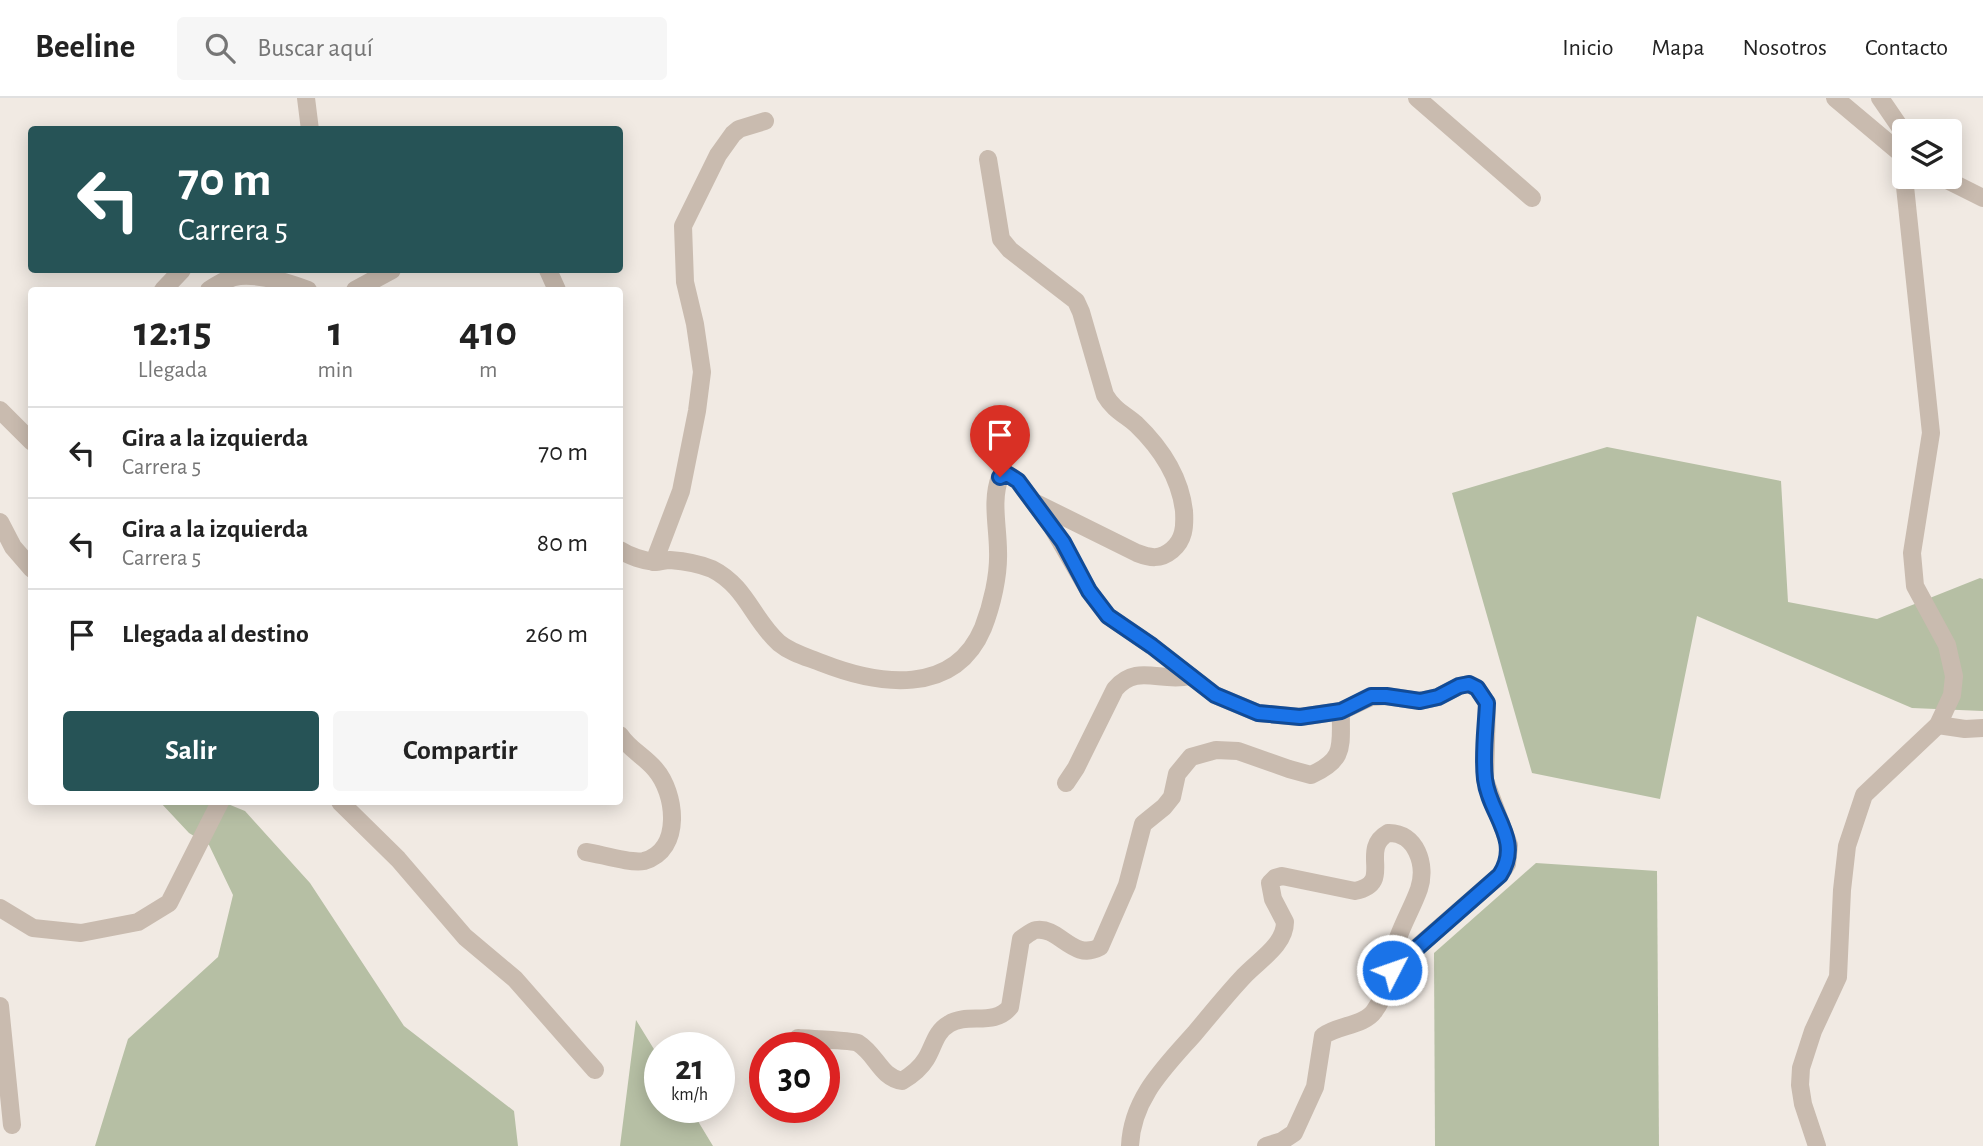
<!DOCTYPE html>
<html lang="es">
<meta charset="utf-8">
<style>
:root{--surface:#fff;--page:#f6f6f6;--text:#222;--muted:#767676;--line:#e0e0e0;--accent:#265356}
body{margin:0;font-family:"Alegreya Sans",sans-serif;background:var(--page);color:var(--text);height:100vh;display:flex;flex-direction:column;font-size:26px;white-space:nowrap}
*{box-sizing:border-box;margin:0}
p{font-size:23px;color:var(--muted)}
.icon{flex:none;width:38px;height:38px;fill:none;stroke:currentColor;stroke-width:2;stroke-linecap:round;stroke-linejoin:round}
.map{position:relative;flex:1;overflow:hidden}
.side{position:absolute;left:28px;top:189px;width:595px;height:518px;display:flex;flex-direction:column;background:var(--surface);border-radius:7px;box-shadow:0 4px 18px #0003}
.side>*{flex:none}
.hud{position:absolute;left:28px;top:28px;width:595px;height:147px;border-radius:7px;box-shadow:0 4px 18px #0003;background:#265356;color:#fff;overflow:hidden}
.buttons{position:absolute;left:1892px;top:21px;display:grid;gap:14px}
.buttons a{display:grid;place-items:center;width:70px;height:70px;border-radius:7px;background:var(--surface);box-shadow:0 4px 18px #0003;font-size:35px}
.speed{position:absolute;left:644px;top:934px;display:flex;gap:14px;font-size:35px;font-weight:700;text-align:center}
.speed>*{display:grid;place-content:center;width:91px;height:91px;border-radius:50%;background:var(--surface);box-shadow:0 4px 18px #0003;line-height:1}
.speed small{font-size:18px;font-weight:400}
.speed .limit{border:10px solid #d22;background:#fff;color:#111}
.pin{position:absolute;display:grid;place-items:center;width:60px;height:60px;color:#fff;margin:-72px -30px;border-radius:50% 50% 50% 0;rotate:-45deg;box-shadow:0 0 7px #0007}
.pin .icon{rotate:45deg}
.me{position:absolute;width:77px;margin:-38px;rotate:49deg;stroke-linejoin:round;filter:drop-shadow(0 0 5px #0008)}
.turn{display:flex;align-items:center;gap:24px;height:147px;padding:0 35px;font-size:32px}
.turn .icon{width:91px;height:91px;stroke-width:2.5}
.turn b{display:block;font-size:49px;line-height:60px}
.eta{display:flex;justify-content:space-evenly;align-items:center;height:119px;text-align:center}
.eta b{font-size:42px;font-weight:600;line-height:49px}
.action{display:flex;gap:14px;margin-top:auto;padding:14px 35px}
.action a{flex:1;height:80px;border-radius:7px;background:var(--accent);color:#fff;font-size:28px;font-weight:600;line-height:80px;text-align:center}
.action a+a{background:var(--page);color:var(--text)}
ul{padding:0;list-style:none}
li{display:flex;align-items:center;gap:21px;height:91px;padding:0 35px;border-top:2px solid var(--line)}
li div{flex:1}
li b{display:block;font-size:26px}
li em{font-style:normal}
header{display:flex;align-items:center;gap:42px;box-sizing:border-box;height:98px;padding:0 35px;background:var(--surface);border-bottom:2px solid var(--line)}
header strong{font-size:33px}
nav{display:flex;gap:38px;margin-inline-start:auto;font-size:24px}
.search{width:490px;height:63px;background:var(--page);display:flex;align-items:center;gap:18px;box-sizing:border-box;padding:0 24px;border-radius:7px;color:var(--muted);font-size:26px}
.map>svg:first-child{display:block}
.green{fill:#b6bfa4}
.lines{fill:none;stroke-linecap:round;stroke-linejoin:round}
.minor{stroke:#c9bbaf;stroke-width:18}
.route-casing{stroke:#114b97;stroke-width:18}
.route{stroke:#1a73e8;stroke-width:12}
</style>
<header>
<strong>Beeline</strong>
<div class="search"><svg class="icon" aria-label="search" viewBox="0 0 24 24"><circle cx="10" cy="10" r="6"/><path d="M15 15l6 6"/></svg>Buscar aquí</div>
<nav><a>Inicio</a><a>Mapa</a><a>Nosotros</a><a>Contacto</a></nav>
</header>
<div class="map">
<svg width="1983" height="1048" viewBox="0 0 1983 1048">
<rect width="100%" height="100%" fill="#f1eae3"/>
<g class="green">
<polygon points="1607,349 1781,383 1788,504 1877,521 1980,480 1983,481 1983,613 1912,610 1697,518 1660,701 1532,675 1452,395"/>
<polygon points="160,704 223,704 245,713 310,785 404,928 514,1013 518,1048 95,1048 128,941 218,859 233,797 209,747 189,735"/>
<polygon points="1536,765 1657,773 1659,1048 1435,1048 1434,855"/>
<polygon points="636,922 660,961 660,1010 690,1010 713,1048 620,1048"/>
</g>
<g class="lines">
<g class="minor">
<polyline points="306,0 310,32"/>
<polyline points="1417,0 1532,100"/>
<polyline points="1835,0 1904,58"/>
<polyline points="1880,0 1904,35"/>
<path d="M 988,61 L 1001,141 L 1010,152 L 1076,203 L 1081,214 L 1105,297 C 1113,311 1124,316 1136,326 C 1161,350 1180,379 1184,413 C 1185,429 1184,442 1172,452 C 1160,462 1150,460 1137,455 L 1036,405"/>
<polyline points="1941,79 1983,100"/>
<polyline points="548,172 557,192"/>
<polyline points="163,192 182,172"/>
<path d="M 209,192 C 218,186 229,179 240,178 C 262,176 289,185 308,192"/>
<polyline points="355,192 392,172"/>
<polyline points="0,312 32,344"/>
<polyline points="0,424 13,449 32,471"/>
<path d="M 620,452 C 629,458 644,463 655,464 C 660,464 665,462 670,462 C 683,463 700,466 712,471 C 746,488 753,522 779,545 C 791,555 807,559 822,565 C 878,587 954,599 983,530 C 992,507 999,477 998,453 C 998,429 991,402 1000,379 L 1007,376 L 1018,383 L 1052,429 L 1089,493 L 1108,518 L 1152,548 L 1215,597 L 1258,615 L 1300,619 L 1341,613 L 1371,599 L 1386,598 L 1420,603 L 1438,599 L 1459,588 L 1469,586 L 1477,590 L 1487,605 L 1485,682 L 1509,747 L 1507,766 L 1500,777 L 1392,871"/>
<polyline points="654,464 681,393 697,313 702,274 695,226 685,184 683,128 718,57 733,36 739,31 765,23"/>
<polyline points="1938,627 1965,631 1983,630"/>
<path d="M 1066,685 L 1076,670 L 1115,591 C 1137,565 1160,585 1190,578"/>
<polyline points="340,704 398,761 465,839 515,881 595,972"/>
<path d="M 586,754 C 600,756 631,766 644,763 C 683,752 676,695 655,671 C 644,658 629,651 620,637"/>
<polyline points="0,810 33,830 81,835 138,824 169,805 220,704"/>
<polyline points="0,908 12,1027"/>
<path d="M 798,940 C 809,941 852,942 858,945 C 877,957 880,979 902,983 C 912,977 920,971 926,961 C 934,948 935,934 949,926 C 968,914 994,929 1010,909 L 1021,841 C 1026,838 1031,833 1036,832 C 1059,828 1073,864 1100,849 L 1127,787 L 1143,726 L 1164,709 L 1172,699 L 1177,676 L 1191,659 L 1216,652 L 1238,653 L 1289,671 L 1311,677 C 1347,661 1340,647 1341,613"/>
<path d="M 1130,1048 C 1132,1000 1165,969 1195,935 C 1211,916 1227,896 1244,878 C 1259,862 1285,847 1285,824 L 1273,801 L 1270,785 L 1275,780 L 1282,778 L 1355,793 C 1395,785 1358,752 1388,735 C 1416,734 1427,767 1419,791 C 1413,808 1404,823 1398,840 C 1391,864 1390,891 1375,912 C 1365,928 1337,927 1323,938 L 1315,989 L 1294,1035 L 1282,1043 L 1266,1048"/>
<polyline points="1817,1048 1803,1006 1800,987 1801,970 1813,933 1838,879 1842,792 1847,748 1864,697 1938,627 1952,597 1954,578 1947,547 1915,488 1912,455 1931,335 1904,79"/>
</g>
</g>
<g class="lines">
<g class="route-casing">
<path id="route" d="M 1000,379 L 1007,376 L 1018,383 L 1063,444 L 1089,493 L 1108,518 L 1152,548 L 1215,597 L 1258,615 L 1300,619 L 1341,613 L 1371,598 L 1386,598 L 1420,603 L 1438,599 L 1459,588 L 1469,586 L 1477,590 L 1487,605 C 1486,629 1482,656 1485,681 C 1489,716 1523,742 1500,777 L 1392,872"/>
</g>
<use href="#route" class="route"/>
</g>
</svg>
<div class="buttons">
<a><svg class="icon" aria-label="layers" viewBox="0 0 24 24"><path d="M12 4l9 5-9 5-9-5zM3 14l9 5 9-5"/></svg></a>
</div>
<div class="speed"><div>21<small>km/h</small></div><div class="limit">30</div></div>
<div class="pin" style="left:1000px;top:379px;background:#d93025"><svg class="icon" aria-label="arrive" viewBox="0 0 24 24"><path d="M6 21V4h12l-3 4 3 4H6"/></svg></div>
<svg class="me" style="left:1392px;top:872px" viewBox="-20 -20 40 40"><circle r="17" fill="#1a73e8" stroke="#fff" stroke-width="3"/><path d="M0-11L8 9 0 5-8 9z" fill="#fff"/></svg>
<div class="hud">
<div class="turn"><svg class="icon" aria-label="left" viewBox="0 0 24 24"><path d="M17 20v-9H6M10 6l-5 5 5 5"/></svg><div><b>70 m</b>Carrera 5</div></div>
</div>
<section class="side">
<div class="eta">
<div><b>12:15</b><p>Llegada</p></div>
<div><b>1</b><p>min</p></div>
<div><b>410</b><p>m</p></div>
</div>
<ul>
<li><svg class="icon" aria-label="left" viewBox="0 0 24 24"><path d="M17 20v-9H6M10 6l-5 5 5 5"/></svg><div><b>Gira a la izquierda</b><p>Carrera 5</p></div><em>70 m</em></li>
<li><svg class="icon" aria-label="left" viewBox="0 0 24 24"><path d="M17 20v-9H6M10 6l-5 5 5 5"/></svg><div><b>Gira a la izquierda</b><p>Carrera 5</p></div><em>80 m</em></li>
<li><svg class="icon" aria-label="arrive" viewBox="0 0 24 24"><path d="M6 21V4h12l-3 4 3 4H6"/></svg><div><b>Llegada al destino</b></div><em>260 m</em></li>
</ul>
<div class="action"><a>Salir</a><a>Compartir</a></div>
</section>
</div>
